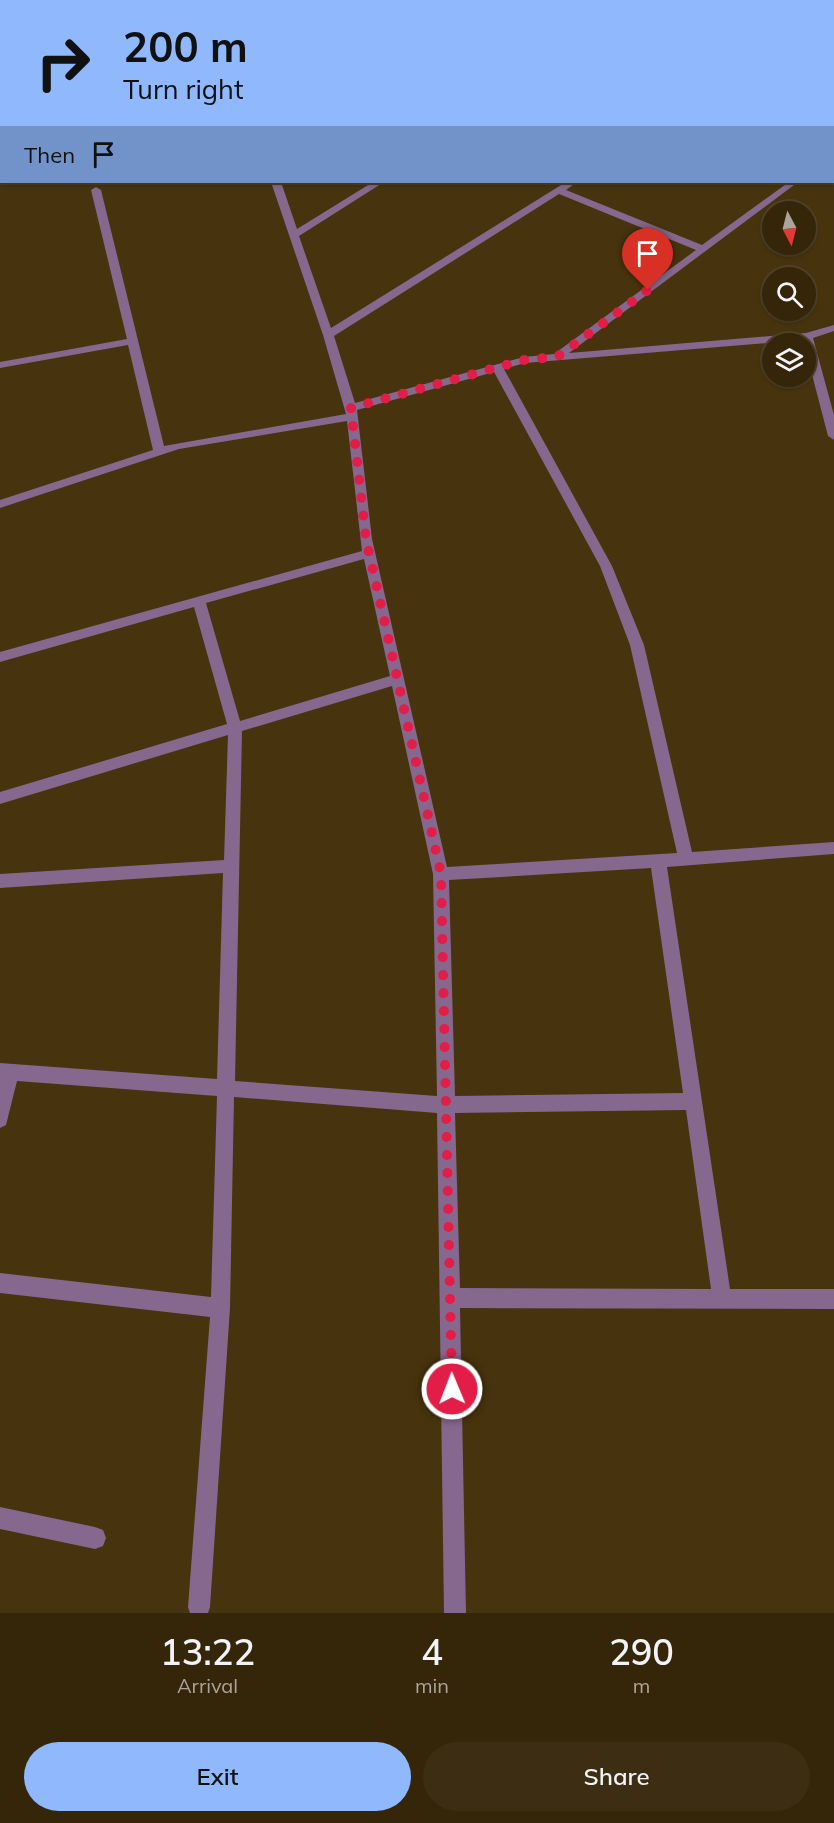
<!DOCTYPE html>
<style>
:root{--surface:#35260a;--page:#3d2e13;--text:#f1f3f6;--muted:#aaa59c;--line:#4f432b;--accent:#8fb8fd}
body{margin:0;font-family:Mulish,sans-serif;background:var(--page);color:var(--text);height:100vh;display:flex;flex-direction:column;font-size:22px;white-space:nowrap}
*{box-sizing:border-box;margin:0}
p{font-size:20px;color:var(--muted)}
.icon{flex:none;width:33px;height:33px;fill:none;stroke:currentColor;stroke-width:2;stroke-linecap:round;stroke-linejoin:round}
.map{position:relative;height:1613px;overflow:hidden}
.side{display:flex;flex-direction:column;background:var(--surface);flex:1}
.side>*{flex:none}
.top-card{position:absolute;left:0px;top:0px;width:834px;height:183px;box-shadow:0 2px 4px #0004,0 0 0 2px var(--line);background:#8fb8fd;color:#111;overflow:hidden}
.needle{width:39px;rotate:173deg}
.fabs{position:absolute;left:762px;top:201px;display:grid;gap:12px}
.fabs a{display:grid;place-items:center;width:54px;height:54px;border-radius:50%;background:var(--surface);box-shadow:0 2px 4px #0004,0 0 0 2px var(--line);font-size:30px}
.pin{position:absolute;display:grid;place-items:center;width:51px;height:51px;color:#fff;margin:-62px -26px;border-radius:50% 50% 50% 0;rotate:-45deg;box-shadow:0 0 6px #0007}
.pin .icon{rotate:45deg}
.me{position:absolute;width:66px;margin:-33px;rotate:359deg;stroke-linejoin:round;filter:drop-shadow(0 0 4px #0008)}
.turn{display:flex;align-items:center;gap:21px;height:126px;padding:0 24px;font-size:27px}
.turn .icon{width:78px;height:78px;stroke-width:2.5}
.turn b{display:block;font-size:42px;line-height:51px}
.then{display:flex;align-items:center;height:57px;padding:0 24px;background:#0003;gap:12px;font-size:22px}
.eta{display:flex;justify-content:space-evenly;align-items:center;height:102px;text-align:center}
.eta b{font-size:36px;font-weight:600;line-height:42px}
.primary-button{display:flex;gap:12px;margin-top:auto;padding:12px 24px}
.primary-button a{flex:1;height:69px;border-radius:36px;background:var(--accent);color:#111;font-size:24px;font-weight:600;line-height:69px;text-align:center}
.primary-button a+a{background:var(--page);color:var(--text)}
.map>svg:first-child{display:block}
.lines{fill:none;stroke-linecap:round;stroke-linejoin:round}
.minor{fill:#86678d;fill-rule:evenodd}
.route{stroke:#e11d48;stroke-width:10;stroke-dasharray:0 18}
</style>
<div class="map">
<svg width="834" height="1613" viewBox="0 0 834 1613">
<rect width="100%" height="100%" fill="#47330d"/>
<g class="lines">
<g class="minor">
<polygon points="555,0 563,0 554,2"/>
<rect x="667" y="0" width="8" height="2"/>
<polygon points="767,0 775,0 766,2"/>
<polygon points="793,0 813,0 815,2 794,2"/>
<polygon points="832,1 834,1 834,6 832,2 829,2"/>
<polygon points="834,149 834,155 832,156 832,150"/>
<path d="M 271,182 L 281,182 L 297,229 L 373,182 L 384,182 L 299,236 L 331,328 L 566,182 L 577,182 L 566,190 L 702,245 L 789,182 L 798,182 L 569,353 L 806,333 L 834,325 L 834,331 L 813,338 L 834,415 L 834,440 L 828,436 L 803,340 L 525,363 L 504,369 L 612,566 L 644,645 L 692,852 L 834,842 L 834,854 L 667,867 L 730,1289 L 834,1289 L 834,1309 L 460,1308 L 466,1613 L 444,1613 L 437,1113 L 234,1097 L 230,1308 L 210,1607 L 208,1613 L 190,1613 L 188,1607 L 210,1317 L 0,1293 L 0,1273 L 211,1297 L 217,1096 L 17,1081 L 6,1125 L 0,1128 L 0,1063 L 217,1079 L 223,873 L 0,888 L 0,874 L 224,860 L 228,735 L 0,804 L 0,792 L 227,724 L 194,607 L 0,662 L 0,652 L 362,551 L 347,421 L 179,449 L 0,508 L 0,500 L 153,450 L 128,345 L 0,368 L 0,362 L 127,339 L 91,190 L 96,187 L 101,190 L 164,446 L 346,414 L 323,335 ZM 559,194 L 696,250 L 554,354 L 524,357 L 355,403 L 334,336 ZM 494,372 L 600,566 L 630,645 L 677,853 L 447,867 L 372,539 L 357,410 ZM 364,559 L 390,676 L 240,721 L 206,603 ZM 392,686 L 433,874 L 437,1096 L 235,1081 L 242,731 ZM 651,868 L 683,1093 L 455,1096 L 449,880 ZM 686,1110 L 711,1289 L 460,1288 L 455,1113 Z"/>
<polygon points="0,1507 95,1527 103,1530 106,1538 103,1546 95,1549 0,1529"/>
</g>
</g>
<g class="lines">
<polyline class="route" points="452,1389 441,874 366,539 351,408 524,360 557,357 648,290"/>
</g>
</svg>
<div class="fabs">
<a><svg class="needle" viewBox="-14 -14 28 28"><path d="M0-13l5 13h-10z" fill="#e53935"/><path d="M0 13l5-13h-10z" fill="#aaa59c"/></svg></a>
<a><svg class="icon" aria-label="search" viewBox="0 0 24 24"><circle cx="10" cy="10" r="6"/><path d="M15 15l6 6"/></svg></a>
<a><svg class="icon" aria-label="layers" viewBox="0 0 24 24"><path d="M12 4l9 5-9 5-9-5zM3 14l9 5 9-5"/></svg></a>
</div>
<div class="pin" style="left:648px;top:290px;background:#d93025"><svg class="icon" aria-label="arrive" viewBox="0 0 24 24"><path d="M6 21V4h12l-3 4 3 4H6"/></svg></div>
<svg class="me" style="left:452px;top:1389px" viewBox="-20 -20 40 40"><circle r="17" fill="#e11d48" stroke="#fff" stroke-width="3"/><path d="M0-11L8 9 0 5-8 9z" fill="#fff"/></svg>
<div class="top-card">
<div class="turn"><svg class="icon" aria-label="right" viewBox="0 0 24 24"><path d="M7 20v-9h11M14 6l5 5-5 5"/></svg><div><b>200 m</b>Turn right</div></div>
<div class="then">Then<svg class="icon" aria-label="arrive" viewBox="0 0 24 24"><path d="M6 21V4h12l-3 4 3 4H6"/></svg></div>
</div>
</div>
<section class="side">
<div class="eta">
<div><b>13:22</b><p>Arrival</p></div>
<div><b>4</b><p>min</p></div>
<div><b>290</b><p>m</p></div>
</div>
<div class="primary-button"><a>Exit</a><a>Share</a></div>
</section>
